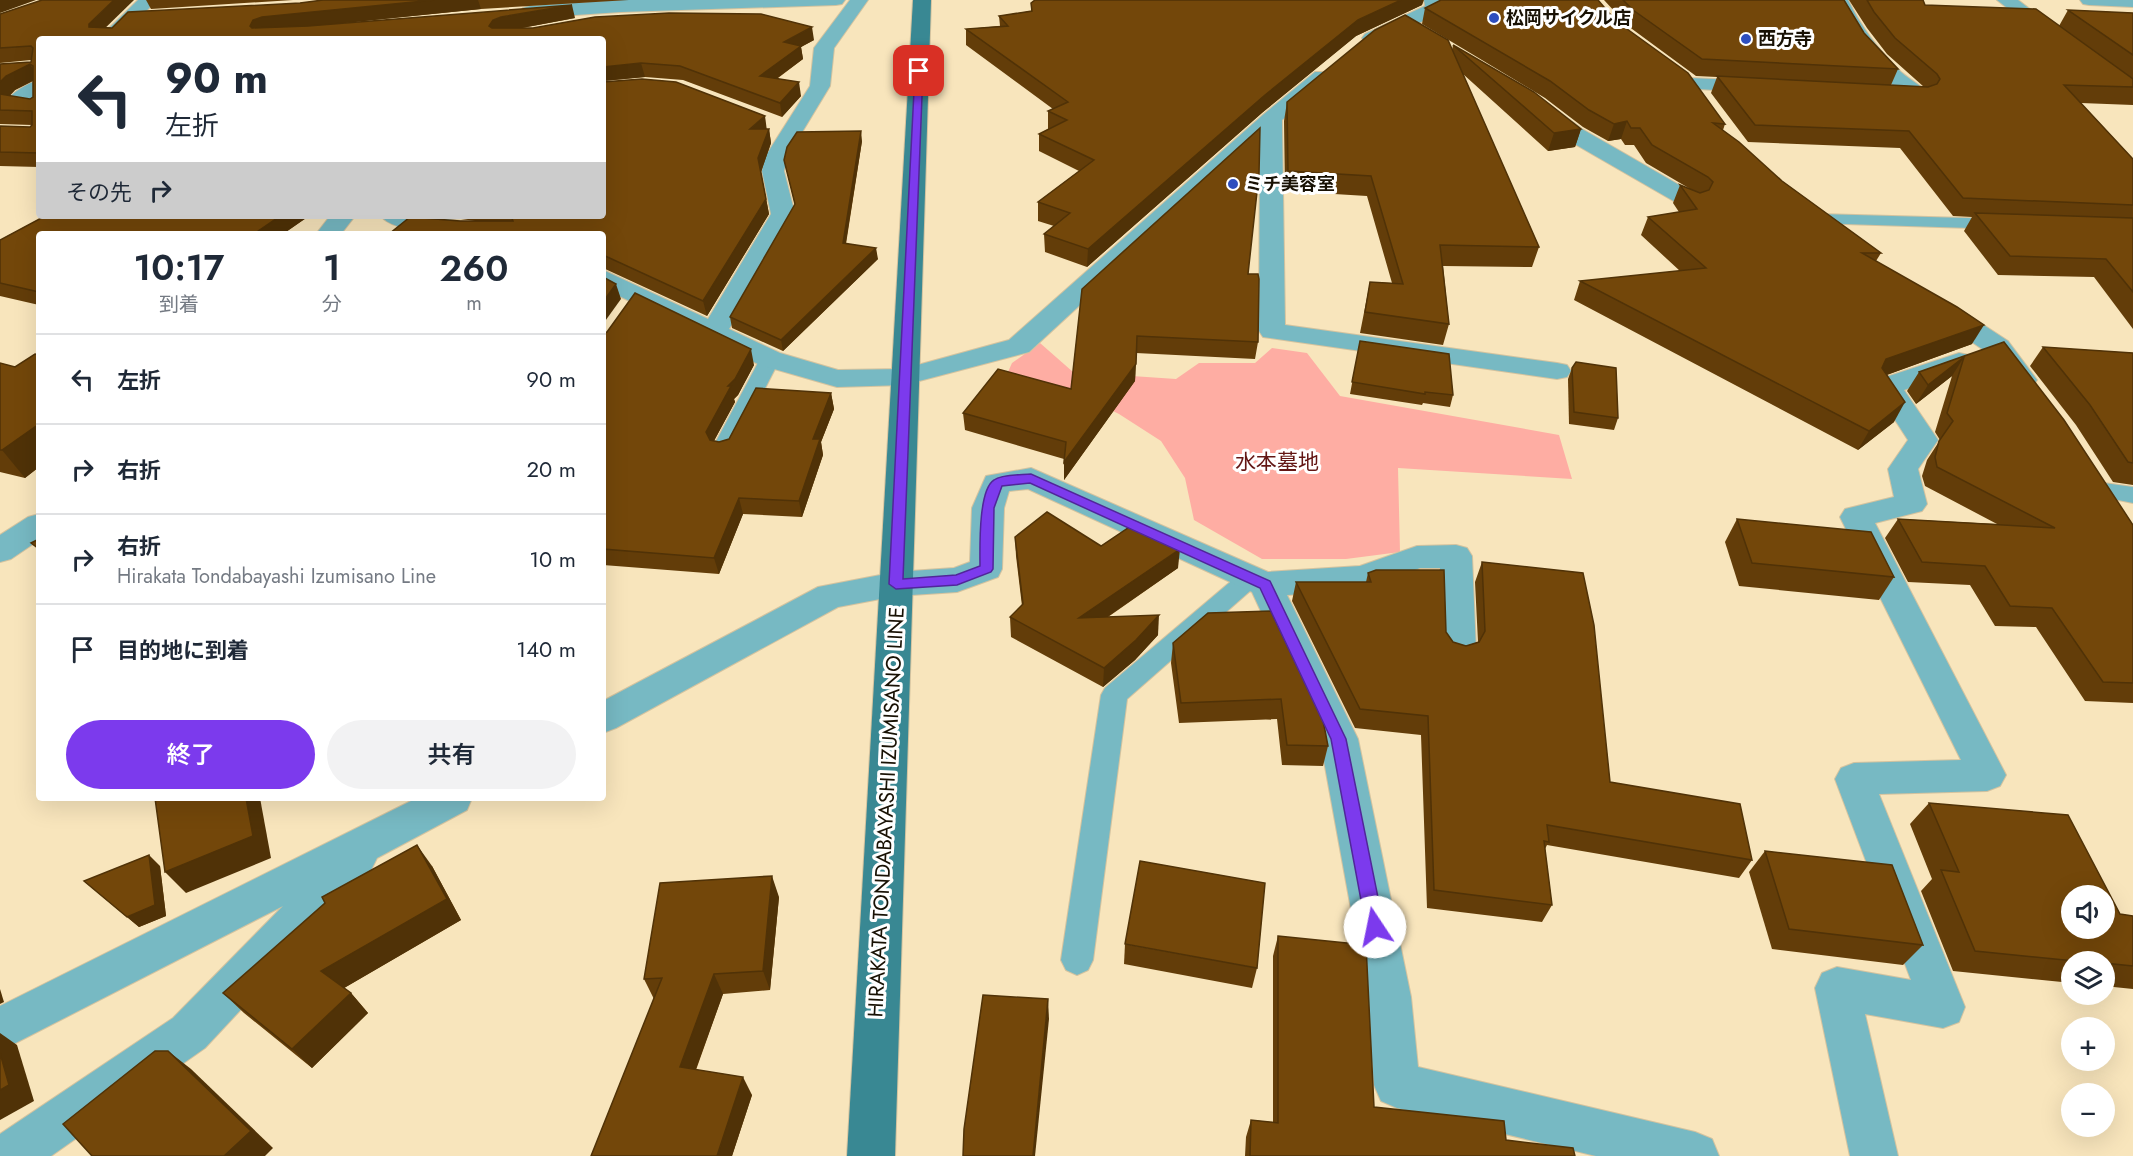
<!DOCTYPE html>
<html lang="ja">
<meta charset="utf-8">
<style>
:root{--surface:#fff;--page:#f2f2f3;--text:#1f2937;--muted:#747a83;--line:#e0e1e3;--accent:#7c3aed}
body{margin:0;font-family:Jost,"Noto Sans JP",sans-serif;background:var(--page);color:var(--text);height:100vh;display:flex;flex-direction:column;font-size:22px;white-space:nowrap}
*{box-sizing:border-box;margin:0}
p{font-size:20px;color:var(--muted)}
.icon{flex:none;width:33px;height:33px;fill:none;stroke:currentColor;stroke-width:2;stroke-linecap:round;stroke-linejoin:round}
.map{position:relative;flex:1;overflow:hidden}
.panel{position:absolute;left:36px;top:231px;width:570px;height:570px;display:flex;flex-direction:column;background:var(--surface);border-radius:6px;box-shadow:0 6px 24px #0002}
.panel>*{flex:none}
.banner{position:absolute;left:36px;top:36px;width:570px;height:183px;border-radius:6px;box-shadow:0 6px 24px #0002;background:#fff;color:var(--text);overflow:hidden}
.buttons{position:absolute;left:2061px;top:885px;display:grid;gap:12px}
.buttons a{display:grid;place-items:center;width:54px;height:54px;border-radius:50%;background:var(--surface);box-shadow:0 6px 24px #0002;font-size:30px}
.pin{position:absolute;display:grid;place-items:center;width:51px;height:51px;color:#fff;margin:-26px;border-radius:12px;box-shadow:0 3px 9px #0006}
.me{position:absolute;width:66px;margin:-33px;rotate:349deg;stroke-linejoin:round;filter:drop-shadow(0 0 4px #0008)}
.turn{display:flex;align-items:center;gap:21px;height:126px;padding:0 30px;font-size:27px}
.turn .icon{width:78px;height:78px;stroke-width:2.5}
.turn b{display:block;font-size:42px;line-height:51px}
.then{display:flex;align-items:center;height:57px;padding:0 30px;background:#0003;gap:12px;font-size:22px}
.eta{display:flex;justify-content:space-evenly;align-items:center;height:102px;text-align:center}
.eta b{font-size:36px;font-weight:600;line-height:42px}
.cta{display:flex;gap:12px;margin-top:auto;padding:12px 30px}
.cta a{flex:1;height:69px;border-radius:36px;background:var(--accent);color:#fff;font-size:24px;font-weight:600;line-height:69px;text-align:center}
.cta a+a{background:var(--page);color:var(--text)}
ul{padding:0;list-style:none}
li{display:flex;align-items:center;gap:18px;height:90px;padding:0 30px;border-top:2px solid var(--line)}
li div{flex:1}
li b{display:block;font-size:22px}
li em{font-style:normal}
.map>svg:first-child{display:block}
.green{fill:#feada3}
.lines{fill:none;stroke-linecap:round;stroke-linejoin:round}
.service-casing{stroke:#d4c39f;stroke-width:2}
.minor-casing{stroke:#d4c39f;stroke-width:2}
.tertiary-casing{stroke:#d4c39f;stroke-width:2}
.primary-casing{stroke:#d4c39f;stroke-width:2}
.service{fill:#77b9c3;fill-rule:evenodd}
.minor{fill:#77b9c3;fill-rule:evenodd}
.tertiary{fill:#77b9c3;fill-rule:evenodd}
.primary{fill:#398893;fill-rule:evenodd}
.wall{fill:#633d09;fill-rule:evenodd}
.shaded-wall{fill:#503207}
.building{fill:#73470a;stroke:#503207;stroke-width:1.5;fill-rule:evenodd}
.route{fill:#7c3aed;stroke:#51269a;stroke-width:1.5}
.poi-dot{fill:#2e4ebe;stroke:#fff;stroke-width:2}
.labels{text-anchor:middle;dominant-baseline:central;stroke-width:6;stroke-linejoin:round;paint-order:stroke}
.far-poi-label{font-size:18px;font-weight:bold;fill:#181104;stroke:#fff;text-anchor:start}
.park-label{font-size:21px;fill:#631614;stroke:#fff}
.street-label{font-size:21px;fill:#181104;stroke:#fff}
</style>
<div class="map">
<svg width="2133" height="1156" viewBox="0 0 2133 1156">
<rect width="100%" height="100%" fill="#f8e5bc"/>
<polygon class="green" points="1040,343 1073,372 1176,379 1199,363 1255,363 1272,348 1307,353 1340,396 1559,435 1572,479 1398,468 1400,552 1346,559 1262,559 1194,520 1185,478 1161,441 1119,414 1079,394 1004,381 1012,363"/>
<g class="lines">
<g class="service-casing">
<g id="service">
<polygon points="1819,214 2002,219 2008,220 2011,224 2008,228 2002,229 1813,223 1810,219 1813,215"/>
<polygon points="770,353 777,355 780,359 734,449 731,454 723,456 715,454 712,449 760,359 763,355"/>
<polygon points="2097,482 2133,487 2133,503 2089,494 2086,489 2089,484"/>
<polygon points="1250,569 1258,572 1262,578 1258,584 1127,699 1093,960 1088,970 1077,975 1066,970 1061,960 1101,695 1105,688 1242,572"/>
</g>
</g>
<g class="minor-casing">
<g id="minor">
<polygon points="138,0 157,0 119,39 98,39"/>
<polygon points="850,0 868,0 834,48 830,86 787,157 784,171 795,214 729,329 780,353 838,370 903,369 1009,340 1264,114 1315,72 1329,72 1332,76 1329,80 1282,120 1285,325 1557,363 1567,365 1571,371 1567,377 1557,379 1263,337 1259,331 1260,139 1029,352 904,385 837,387 760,365 603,288 603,270 708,319 771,214 762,171 765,157 810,86 814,48"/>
<polygon points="1424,0 1442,0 1444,8 1442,12 1379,42 1365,42 1362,38 1365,34 1425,6"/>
<path d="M 1830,0 L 1848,0 C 1861,27 1879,51 1901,72 C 1910,80 1923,86 1929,96 L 1926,100 L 1919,102 L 1885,98 L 1882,94 L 1885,90 L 1896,88 C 1867,64 1845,34 1830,0 Z"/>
<polygon points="1690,78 1760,81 1767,83 1770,87 1767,91 1760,93 1683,88 1680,84 1683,80"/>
<path d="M 39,80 L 39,95 L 35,98 L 39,99 L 39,111 L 9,106 L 6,102 C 12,92 28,83 39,80 Z"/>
<polygon points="1544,104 1551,106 1582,129 1700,197 1704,202 1700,207 1692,209 1684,207 1566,139 1533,110 1537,106"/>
<polygon points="330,216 355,216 341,234 316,234"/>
<path d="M 381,216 L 423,216 L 505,227 L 514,229 L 517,234 C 490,234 396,238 381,216 Z"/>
<polygon points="1941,301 1950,303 2008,341 2037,380 2033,386 2023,388 2013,386 1988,353 1932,315 1928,309 1932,303"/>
<polygon points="1959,353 1969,355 1973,361 1969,367 1904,390 1938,440 1918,469 1927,504 1922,511 1875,523 2006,775 2000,786 1987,791 1879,794 1965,1007 1959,1022 1943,1028 1865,1014 1898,1156 1850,1156 1815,988 1822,973 1837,967 1911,980 1835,779 1841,768 1854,763 1961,760 1840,517 1845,509 1894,497 1888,469 1908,440 1873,386 1877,380"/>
<polygon points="1031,468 1268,572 1360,566 1417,546 1456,545 1467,548 1472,556 1476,650 1471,659 1459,663 1447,659 1442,650 1440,568 1420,568 1363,590 1287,595 1358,739 1411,997 1418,1067 1695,1132 1712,1139 1719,1156 1596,1156 1397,1108 1381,1101 1374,1085 1367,997 1320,739 1252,592 1028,489 1009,491 1004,508 1002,569 998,577 957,592 896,596 838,607 616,728 603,733 603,701 818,587 896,572 954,568 970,562 972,508 986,476"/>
<polygon points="39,514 39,540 11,559 0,562 0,535 28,517"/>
<polygon points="417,798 472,798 467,810 377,858 371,870 205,1048 51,1156 0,1156 0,1134 173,1018 283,906 0,1051 0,1006"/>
</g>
</g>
<g class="tertiary-casing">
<g id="tertiary">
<polygon points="621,0 845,0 842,4 836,5 621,12 530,18 523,16 521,12 523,8 530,6"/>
<polygon points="1997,0 2018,0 2064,35 2061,39 2047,39"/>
<polygon points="2080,0 2133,0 2133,7 2089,5 2083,4"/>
</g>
</g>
<g class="primary-casing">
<polygon id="primary" points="913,0 931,0 895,1156 847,1156"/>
</g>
<use href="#service" class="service"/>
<use href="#minor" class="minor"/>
<use href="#tertiary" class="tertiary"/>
<use href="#primary" class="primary"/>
</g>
<g class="wall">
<polygon points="146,0 293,0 151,9"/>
<path d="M 323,0 L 629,0 L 481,9 L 333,24 L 575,18 L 522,28 L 814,40 L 801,47 L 803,59 L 778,78 L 801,96 L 782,117 L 683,80 L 645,77 L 603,81 L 603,39 L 39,39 L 39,167 L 0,166 L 0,126 L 30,127 L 32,125 L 0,124 L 0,64 L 31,62 L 31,60 L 0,63 L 0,14 L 112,28 ZM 33,81 L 33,97 L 30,99 L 9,96 L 15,90 Z"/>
<polygon points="1035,0 1424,0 1422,5 1356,36 1263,112 1087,267 1045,252 1044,234 1054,226 1038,221 1038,202 1079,171 1039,151 1039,134 1048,129 1048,111 1053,109 966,45 966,29 1000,26 999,16 1031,11 1031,3"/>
<polygon points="1604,0 1844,0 1864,33 1898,69 1891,85 1924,87 1887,54 1867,28 1849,0 1923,0 1925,5 2059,26 2068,10 2133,13 2133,105 2081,103 2133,159 2133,329 2094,277 1998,275 1964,231 1972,217 1953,216 1900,148 1748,142 1711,93 1717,77 1696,76 1628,26"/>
<polygon points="1425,8 1616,21 1725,124 1723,130 1782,181 1881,253 1876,261 1972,344 1887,375 1894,422 1858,450 1574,300 1580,281 1680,271 1641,235 1648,217 1679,212 1673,203 1680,185 1692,190 1646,163 1634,145 1625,145 1621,139 1608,141 1583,127 1545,98 1422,24"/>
<polygon points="1453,45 1581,129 1575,147 1548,151 1463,74 1539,247 1532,267 1443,266 1449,324 1443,345 1360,333 1370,282 1392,283 1367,196 1285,191 1284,121 1287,102 1452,50"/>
<polygon points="767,129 769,129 771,143 761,172 769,214 707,316 603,268 603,234 460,221 475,221 440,216 603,216"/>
<polygon points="862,141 846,244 878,259 783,351 732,328 730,317 795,205 784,160"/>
<polygon points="45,216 309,216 283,234 39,234 39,305 0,296 0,240"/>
<polygon points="1248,274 1258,342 1255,359 1136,353 1135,381 1064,480 1064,459 965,430 963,413 1071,389 1082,289"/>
<polygon points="603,333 754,365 738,395 734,399 735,402 714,441 719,442 729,439 831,393 834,409 821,442 823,455 802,517 743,514 719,574 603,565"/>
<polygon points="1360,341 1453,395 1450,407 1423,403 1422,405 1350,394"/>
<polygon points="2004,342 2133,525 2133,703 2085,701 2036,627 1995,626 1970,585 1908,582 1885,538 1898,519 1997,524 1925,486 1922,476 1927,460 1940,440 1935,432 1952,376 1916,404 1907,391 1919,372"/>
<polygon points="2043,347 2133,353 2133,485 2113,482 2076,425 2030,366"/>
<polygon points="39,355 39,467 25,478 0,472 0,363 15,367"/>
<polygon points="1572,368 1618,418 1614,430 1569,424 1568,379"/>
<polygon points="1737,519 1894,577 1879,600 1739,586 1725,542"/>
<polygon points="1015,537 1101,546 1178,568 1108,617 1158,635 1135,660 1103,687 1011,637 1010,617 1022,606 1016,556"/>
<polygon points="1482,562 1610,782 1752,860 1739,878 1547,845 1545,849 1552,905 1542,922 1427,908 1421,735 1355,728 1292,601 1296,582 1366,582 1368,573 1446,632 1453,642 1466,646 1478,642 1475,582"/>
<polygon points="1208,613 1328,746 1323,766 1282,765 1277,719 1179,723 1171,663 1173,643"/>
<polygon points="1929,803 2120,914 2133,916 2133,989 2104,986 2104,962 2072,962 2072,983 1953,971 1921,891 1932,879 1910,824"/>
<polygon points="1765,851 1923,945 1903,965 1772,949 1749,872"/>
<polygon points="160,866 166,916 139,927 84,881"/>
<polygon points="432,866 461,920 344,988 351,993 368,1013 312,1068 244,1013 223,993"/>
<polygon points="779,897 770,990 723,994 696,1070 752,1095 732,1156 644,979"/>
<polygon points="1278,936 1374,1107 1506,1140 1575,1156 1245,1156 1246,1137 1251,1120 1273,1122 1273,956"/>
<polygon points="1125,944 1257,968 1252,988 1124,964"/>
</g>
<g class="shaded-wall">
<polygon points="0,0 36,0 0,13"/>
<polygon points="114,0 134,0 96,37 89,27 89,24"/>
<polygon points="434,0 478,0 481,9 268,31 259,34 250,26 253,20 262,17"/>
<polygon points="1401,0 1423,0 1422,5 1356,36 1263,112 1087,267 1088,249 1265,95 1358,20"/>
<polygon points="572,5 575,18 506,31 497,34 489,26 493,20 501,17"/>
<polygon points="812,27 814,40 801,47 803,59 762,89 760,76 784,42"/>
<polygon points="641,63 645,77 603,81 603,67"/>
<polygon points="30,64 38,78 15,90 4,102 0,96 0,82 6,76"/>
<polygon points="799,82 801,96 782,117 780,103"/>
<polygon points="765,116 767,131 750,129"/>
<polygon points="1627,121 1621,139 1608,141 1614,124"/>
<polygon points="769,129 771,143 761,172 769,214 707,316 703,301"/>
<polygon points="1581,129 1575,147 1548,151 1554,133"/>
<polygon points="861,131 862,141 844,254 843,243"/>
<polygon points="280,216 309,216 283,234 254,234"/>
<polygon points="876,248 878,259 783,351 781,340"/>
<polygon points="616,284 621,299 603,324 603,302"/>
<polygon points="1984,325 1972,344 1875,379 1886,359"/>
<polygon points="751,349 754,365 738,395 734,399 735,402 710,448 706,432 728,386"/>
<polygon points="1964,357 1952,376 1916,404 1928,385"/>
<polygon points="1136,364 1135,381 1064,480 1064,462"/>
<polygon points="831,393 834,409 821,442 823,455 802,517 799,501 813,439"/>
<polygon points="1905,402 1894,422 1858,450 1869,431"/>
<polygon points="39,424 39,467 25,478 2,450"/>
<polygon points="739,498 743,514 719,574 714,558"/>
<polygon points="1180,549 1178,568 1078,637 1079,618"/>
<polygon points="1159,615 1158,635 1135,660 1103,687 1104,668"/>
<polygon points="246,798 260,798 271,858 186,893 165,872"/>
<polygon points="417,845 432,866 461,920 339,991 321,971"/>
<polygon points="149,855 160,866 166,916 139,927 127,917"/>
<polygon points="772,876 779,897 770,990 763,971"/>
<polygon points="714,974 723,994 690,1085 680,1067"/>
<polygon points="0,989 4,1002 0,1004"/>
<polygon points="351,993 368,1013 312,1068 292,1049"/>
<polygon points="1048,999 1049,1019 1035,1156 1033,1156"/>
<polygon points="0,1033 17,1045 34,1101 0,1120"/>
<polygon points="168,1051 191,1069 273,1148 265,1156 224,1156"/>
<polygon points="743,1077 752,1095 732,1156 717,1156"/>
</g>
<g class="building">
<polygon points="42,0 114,0 89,24 89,27 112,28 128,12 300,3 323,0 434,0 262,17 253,20 250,26 252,28 308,26 572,5 501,17 493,20 489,26 492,28 533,28 595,17 669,13 761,14 812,27 784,42 801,46 760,76 799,82 780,103 680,66 641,63 603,67 603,39 39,39 39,153 0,152 0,126 30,127 32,125 32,111 0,110 0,94 30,99 33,97 33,66 30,64 6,76 0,82 0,64 31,62 33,48 31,46 0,48 0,14"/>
<polygon points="1035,0 1401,0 1358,20 1265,95 1088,249 1044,234 1070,213 1038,202 1094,160 1039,134 1067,120 1048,111 1068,102 966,29 1008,26 999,16 1032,11 1031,3"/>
<polygon points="1441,0 1598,0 1616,21 1688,73 1725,124 1713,123 1739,142 1782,181 1881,253 1862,253 1957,307 1984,325 1886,359 1882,368 1905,402 1869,431 1580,281 1706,268 1648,217 1697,209 1680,185 1700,193 1709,190 1713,182 1708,177 1652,145 1640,128 1631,128 1627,121 1614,124 1589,110 1550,81 1425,8"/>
<polygon points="1623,0 1844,0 1864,33 1898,69 1702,59 1633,10"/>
<polygon points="1867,0 1923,0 1925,5 2036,9 2133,79 2133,87 2064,85 2133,159 2133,205 1963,198 1909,131 1755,125 1717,76 1928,87 1937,84 1940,79 1937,74 1895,38 1874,12"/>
<polygon points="2068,10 2133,13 2133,55"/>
<polygon points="1405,15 1448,40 1539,247 1440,245 1449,324 1365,312 1370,282 1403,284 1371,176 1288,171 1287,102 1375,30"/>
<polygon points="1453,45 1534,92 1581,129 1554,133"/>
<polygon points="642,79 676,82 765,116 750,129 769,129 758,158 766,199 703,301 603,255 603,234 389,234 410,217 460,221 513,221 511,216 603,216 603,82"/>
<polygon points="1260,128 1259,174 1248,274 1258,274 1259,279 1258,342 1137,336 1136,364 1064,462 1066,442 963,413 998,369 1071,389 1082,289"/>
<polygon points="861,131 843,243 876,248 781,340 730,317 795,204 784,160 787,147 797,132"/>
<polygon points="1975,213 2133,218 2133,292 2106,259 2010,256"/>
<polygon points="45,216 280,216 254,234 39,234 39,292 0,283 0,240"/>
<polygon points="603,277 616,284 603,302"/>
<polygon points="635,293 751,349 735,379 728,386 731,386 706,432 710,440 719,442 729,439 756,388 831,393 813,439 820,439 799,501 739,498 714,558 603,549 603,333 607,332"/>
<polygon points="1360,341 1449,354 1453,395 1425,392 1425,394 1352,382"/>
<polygon points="2004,342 2064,420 2133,525 2133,683 2103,682 2052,608 2010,606 1985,566 1922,562 1898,519 2055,528 1937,467 1935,457 1939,441 1953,421 1947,413 1964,357 1928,385 1919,372"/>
<polygon points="2043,347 2133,353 2133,463 2128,462 2090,405"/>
<polygon points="35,354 39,355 39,424 2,450 0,450 0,363 15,367"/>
<polygon points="1576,362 1616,368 1618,418 1574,412 1572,368"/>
<polygon points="1047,512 1101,546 1137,522 1180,549 1079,618 1159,615 1136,640 1104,668 1010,617 1023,604 1015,537"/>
<polygon points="1737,519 1871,532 1894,577 1752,563"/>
<polygon points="39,539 39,549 31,543"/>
<polygon points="1482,562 1583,573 1594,625 1610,782 1740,804 1752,860 1547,825 1549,842 1544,841 1552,905 1434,890 1428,716 1360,709 1296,582 1371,582 1368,573 1376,570 1444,570 1446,632 1453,642 1466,646 1479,642 1485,631"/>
<polygon points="1271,611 1323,720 1328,746 1287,745 1281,699 1181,703 1173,643 1208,613"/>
<polygon points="155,798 246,798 253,836 165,872"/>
<path d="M 1929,803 L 2068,815 L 2120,914 L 2133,916 L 2133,966 L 2104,963 L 2104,962 L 2085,962 L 1975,951 L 1941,870 L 1959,872 ZM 2072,896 L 2104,896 L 2104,928 L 2072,928 Z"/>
<polygon points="417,845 447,899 321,971 351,993 292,1049 223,993 325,903 322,897"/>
<polygon points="1765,851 1892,865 1923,945 1789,929"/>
<polygon points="149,855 155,905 127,917 84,881"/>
<polygon points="1140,861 1265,883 1257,968 1125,944"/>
<polygon points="772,876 763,971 714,974 680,1067 743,1077 717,1156 591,1156 662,978 644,979 660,883"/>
<polygon points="1278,936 1366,945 1374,1107 1504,1121 1506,1140 1573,1148 1575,1156 1250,1156 1251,1120 1278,1123"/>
<polygon points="983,995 1048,999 1033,1156 963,1156 964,1129"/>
<polygon points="155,1051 168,1051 251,1131 224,1156 92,1156 63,1124"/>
<polygon points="0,1053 9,1085 0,1090"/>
</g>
<path class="route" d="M 919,68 L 923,71 L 903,579 L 956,575 L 980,566 C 980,549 978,490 994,480 C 1002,474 1021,475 1031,474 L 1270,581 L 1346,739 L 1384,927 L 1381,932 L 1375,935 L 1369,932 L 1366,927 L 1331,739 L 1260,588 L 1030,483 L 1002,486 L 994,508 L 993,569 L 991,572 L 957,585 L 896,589 L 889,584 L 915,71 Z"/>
<g class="poi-dot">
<circle cx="1494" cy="18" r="6"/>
<circle cx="1746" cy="39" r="6"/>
<circle cx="1233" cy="184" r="6"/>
</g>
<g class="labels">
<g class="far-poi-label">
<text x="1506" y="18">松岡サイクル店</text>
<text x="1758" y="39">西方寺</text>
<text x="1245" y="184">ミチ美容室</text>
</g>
<g class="park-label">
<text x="1277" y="462">水本墓地</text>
</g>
<g class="street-label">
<text transform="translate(886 812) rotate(-87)">HIRAKATA TONDABAYASHI IZUMISANO LINE</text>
</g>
</g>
</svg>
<div class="buttons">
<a><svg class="icon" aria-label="sound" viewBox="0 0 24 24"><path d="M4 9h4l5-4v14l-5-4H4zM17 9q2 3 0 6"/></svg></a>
<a><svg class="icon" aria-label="layers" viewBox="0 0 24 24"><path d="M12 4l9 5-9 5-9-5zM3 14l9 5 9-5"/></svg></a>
<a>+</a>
<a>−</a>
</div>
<div class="pin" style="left:919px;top:71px;background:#d93025"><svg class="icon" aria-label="arrive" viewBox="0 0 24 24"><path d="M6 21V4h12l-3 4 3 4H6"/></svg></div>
<svg class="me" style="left:1375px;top:927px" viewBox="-20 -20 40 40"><circle r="19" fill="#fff"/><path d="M0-13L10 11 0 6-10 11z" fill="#7c3aed"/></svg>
<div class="banner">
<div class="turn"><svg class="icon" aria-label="left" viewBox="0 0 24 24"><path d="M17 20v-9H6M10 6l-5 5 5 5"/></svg><div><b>90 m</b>左折</div></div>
<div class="then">その先<svg class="icon" aria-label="right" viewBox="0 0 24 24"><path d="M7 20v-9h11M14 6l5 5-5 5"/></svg></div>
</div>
<section class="panel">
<div class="eta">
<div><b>10:17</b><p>到着</p></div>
<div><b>1</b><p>分</p></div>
<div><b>260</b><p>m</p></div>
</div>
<ul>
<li><svg class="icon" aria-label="left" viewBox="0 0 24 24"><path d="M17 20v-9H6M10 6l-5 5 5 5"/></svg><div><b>左折</b></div><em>90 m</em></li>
<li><svg class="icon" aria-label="right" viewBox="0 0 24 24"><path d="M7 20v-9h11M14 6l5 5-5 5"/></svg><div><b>右折</b></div><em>20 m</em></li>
<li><svg class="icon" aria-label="right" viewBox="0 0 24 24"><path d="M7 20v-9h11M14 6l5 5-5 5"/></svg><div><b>右折</b><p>Hirakata Tondabayashi Izumisano Line</p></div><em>10 m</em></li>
<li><svg class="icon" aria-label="arrive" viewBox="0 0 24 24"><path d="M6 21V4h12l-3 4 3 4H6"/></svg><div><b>目的地に到着</b></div><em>140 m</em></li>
</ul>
<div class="cta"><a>終了</a><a>共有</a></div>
</section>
</div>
